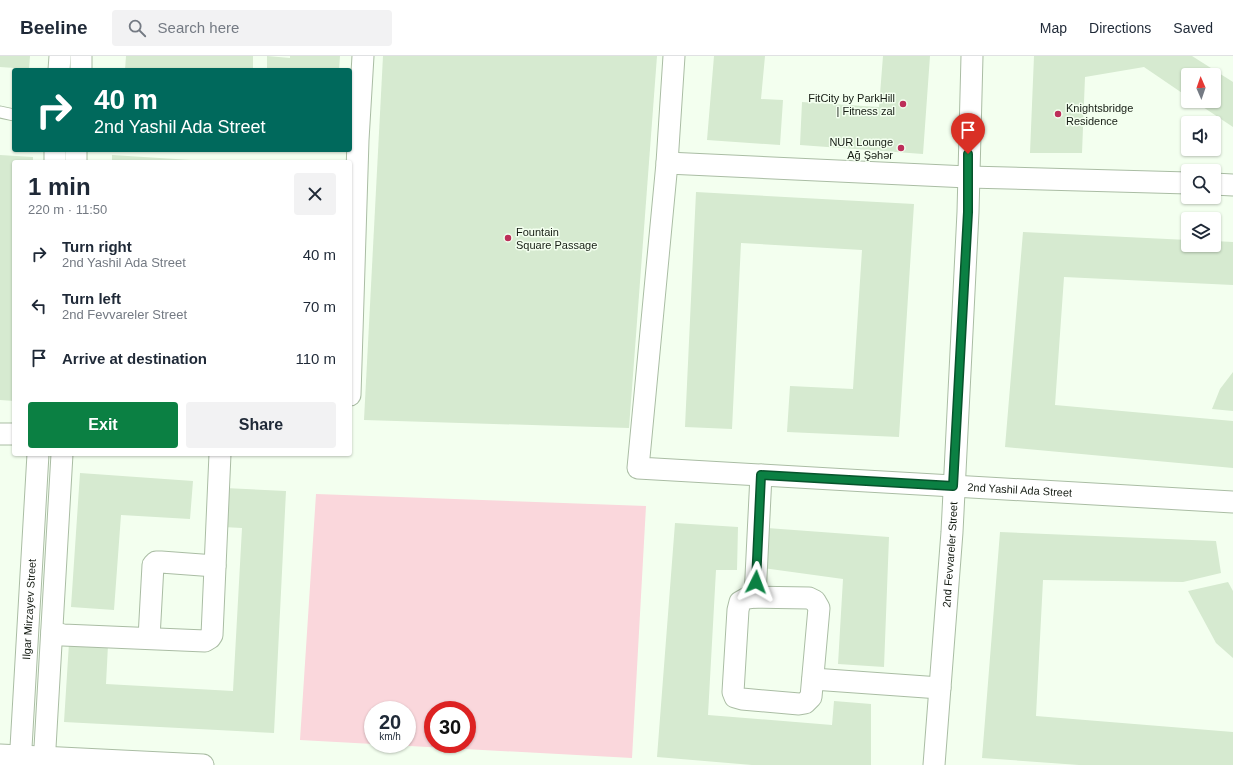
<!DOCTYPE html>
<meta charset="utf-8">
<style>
:root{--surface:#fff;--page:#f2f2f3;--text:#1f2937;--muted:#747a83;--line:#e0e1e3;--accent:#0b8043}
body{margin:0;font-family:Arial,sans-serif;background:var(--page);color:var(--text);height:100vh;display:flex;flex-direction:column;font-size:15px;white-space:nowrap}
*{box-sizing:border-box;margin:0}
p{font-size:13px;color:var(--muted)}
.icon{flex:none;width:22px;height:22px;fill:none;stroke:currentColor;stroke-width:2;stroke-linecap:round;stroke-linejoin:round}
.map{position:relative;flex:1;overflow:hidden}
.sheet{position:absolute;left:12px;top:104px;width:340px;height:296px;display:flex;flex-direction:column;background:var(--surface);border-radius:4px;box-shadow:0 1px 3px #0004}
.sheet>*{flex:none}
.hud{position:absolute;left:12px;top:12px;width:340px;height:84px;border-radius:4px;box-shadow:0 1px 3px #0004;background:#00695c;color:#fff;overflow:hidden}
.needle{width:26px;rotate:358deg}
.fabs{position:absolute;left:1181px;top:12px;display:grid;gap:8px}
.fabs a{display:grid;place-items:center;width:40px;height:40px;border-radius:4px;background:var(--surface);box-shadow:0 1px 3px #0004;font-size:20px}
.speed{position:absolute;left:364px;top:645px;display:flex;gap:8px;font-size:20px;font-weight:700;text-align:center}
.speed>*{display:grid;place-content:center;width:52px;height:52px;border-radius:50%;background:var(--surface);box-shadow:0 1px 3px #0004;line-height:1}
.speed small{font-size:10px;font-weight:400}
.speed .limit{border:6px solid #d22;background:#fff;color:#111}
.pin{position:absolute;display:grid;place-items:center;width:34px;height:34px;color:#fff;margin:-41px -17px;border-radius:50% 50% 50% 0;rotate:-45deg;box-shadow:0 0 4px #0007}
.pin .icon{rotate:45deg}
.me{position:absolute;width:44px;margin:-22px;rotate:3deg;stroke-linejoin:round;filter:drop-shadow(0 0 3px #0008)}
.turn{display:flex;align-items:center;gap:14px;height:84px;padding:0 16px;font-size:18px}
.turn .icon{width:52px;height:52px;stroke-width:2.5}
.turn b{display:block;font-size:28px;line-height:34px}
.round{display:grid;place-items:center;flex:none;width:42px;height:42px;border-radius:4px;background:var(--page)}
.headline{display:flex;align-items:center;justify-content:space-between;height:68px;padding:0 16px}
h1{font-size:24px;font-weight:800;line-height:30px}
.button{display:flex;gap:8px;margin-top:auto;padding:8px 16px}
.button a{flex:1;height:46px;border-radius:4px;background:var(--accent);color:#fff;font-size:16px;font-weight:800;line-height:46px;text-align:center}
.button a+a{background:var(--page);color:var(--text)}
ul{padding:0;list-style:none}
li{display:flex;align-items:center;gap:12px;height:52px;padding:0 16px}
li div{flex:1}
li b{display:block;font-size:15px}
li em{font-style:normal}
header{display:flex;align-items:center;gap:24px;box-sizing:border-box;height:56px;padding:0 20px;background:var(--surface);border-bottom:1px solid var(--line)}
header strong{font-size:19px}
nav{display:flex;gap:22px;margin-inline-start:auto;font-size:14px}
.search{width:280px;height:36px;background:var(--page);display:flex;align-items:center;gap:10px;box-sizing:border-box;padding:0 14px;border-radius:4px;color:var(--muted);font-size:15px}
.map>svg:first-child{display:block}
.green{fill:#fad7dc;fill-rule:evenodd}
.building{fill:#d6ead0}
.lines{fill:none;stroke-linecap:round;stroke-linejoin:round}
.lane-casing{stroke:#aabda4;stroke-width:13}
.street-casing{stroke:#aabda4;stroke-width:23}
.lane{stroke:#fff;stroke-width:11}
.street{stroke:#fff;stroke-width:21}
.route-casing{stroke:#07532c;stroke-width:10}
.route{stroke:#0b8043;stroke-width:7}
.poi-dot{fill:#bd2e59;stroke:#f3ffef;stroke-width:1.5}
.labels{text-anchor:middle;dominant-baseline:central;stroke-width:3;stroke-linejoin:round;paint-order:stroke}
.poi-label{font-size:11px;fill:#161d14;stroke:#f3ffef;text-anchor:end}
.street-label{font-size:11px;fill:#161d14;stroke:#f3ffef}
</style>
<header>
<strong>Beeline</strong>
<div class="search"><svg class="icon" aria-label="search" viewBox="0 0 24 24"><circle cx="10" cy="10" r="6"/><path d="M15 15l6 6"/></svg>Search here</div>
<nav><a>Map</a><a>Directions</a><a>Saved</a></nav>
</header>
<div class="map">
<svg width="1233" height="709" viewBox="0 0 1233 709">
<rect width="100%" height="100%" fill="#f3ffef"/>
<path class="green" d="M 316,438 L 646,450 L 632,702 L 300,684 ZM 373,654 L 407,654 L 407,688 L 373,688 ZM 433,654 L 467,654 L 467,688 L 433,688 Z"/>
<g class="building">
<polygon points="0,0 30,0 29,13 0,11"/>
<polygon points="126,0 253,0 253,14 125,14"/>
<polygon points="267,0 290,2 290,0 340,0 339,14 267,14"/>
<polygon points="383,0 657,0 629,372 364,364"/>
<polygon points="714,0 765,0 761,43 783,44 780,89 707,84"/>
<polygon points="883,0 930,0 923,98 800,89 802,46 879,51"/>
<polygon points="1034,0 1192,0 1233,26 1233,71 1194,45 1214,45 1214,19 1188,19 1188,41 1144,11 1085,21 1082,97 1030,97"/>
<polygon points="0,99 33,101 33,106 14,106 14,345 0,344"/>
<polygon points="112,99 207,105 207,106 112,106"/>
<polygon points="696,136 914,148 899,381 787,376 790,330 853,333 862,194 741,187 732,373 685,371"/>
<polygon points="1023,176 1188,184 1188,189 1214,189 1214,185 1233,186 1233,229 1064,221 1055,349 1233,365 1233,412 1005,391"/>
<polygon points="1233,316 1233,355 1212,353 1220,333"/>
<polygon points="80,417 193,425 190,463 121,459 114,554 71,551"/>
<polygon points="225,432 286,435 274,677 64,666 69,587 108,589 106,628 233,635 242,472 223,471"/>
<polygon points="675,467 738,471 737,514 716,514 708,659 832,669 834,645 871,648 871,709 752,709 657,701"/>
<polygon points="767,472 889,481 884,611 838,608 843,523 763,512"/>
<polygon points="1000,476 1216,485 1221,517 1183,526 1043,524 1036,660 1233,676 1233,709 1079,709 982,702"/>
<polygon points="1228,526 1233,535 1233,602 1216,587 1188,535"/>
</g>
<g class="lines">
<g class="lane-casing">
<polyline id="lane" points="0,56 14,59"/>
</g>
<g class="street-casing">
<g id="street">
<path id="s1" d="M 674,0 L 667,107 L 638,412 L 1233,446"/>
<polyline points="59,14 60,0"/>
<polyline points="81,14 81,0"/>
<polyline points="55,106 55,94"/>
<polyline points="76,106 76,94"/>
<polyline points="667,107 968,121 1188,127"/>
<polyline points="1214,128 1233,129"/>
<polyline points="350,339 358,84 363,0"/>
<polyline points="0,378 14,378"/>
<polygon points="755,541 809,542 815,545 819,552 811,641 805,647 799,648 742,643 735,641 733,636 738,554 740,546 747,542"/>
<polyline points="755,541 761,419"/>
<polyline points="52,576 63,579 205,585 210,582 212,579 220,398"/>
<polyline points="149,582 153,509 156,506 161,506 215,510"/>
<polyline points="813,623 940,632"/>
<polyline points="0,699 203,709"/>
<path id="s2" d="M 20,709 L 38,398"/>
<polyline points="44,709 62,398"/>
<path id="s3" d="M 934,709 L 952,476 L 968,156 L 972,0"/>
</g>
</g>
<use href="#lane" class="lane"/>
<use href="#street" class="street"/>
</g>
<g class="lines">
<g class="route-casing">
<polyline id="route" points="756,526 761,419 953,430 968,156 968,98"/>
</g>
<use href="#route" class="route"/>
</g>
<g class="poi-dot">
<circle cx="903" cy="48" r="4"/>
<circle cx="1058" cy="58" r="4"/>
<circle cx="901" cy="92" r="4"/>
<circle cx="508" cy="182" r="4"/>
</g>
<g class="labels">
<g class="poi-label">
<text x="895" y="42">FitCity by ParkHill<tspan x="895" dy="13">| Fitness zal</tspan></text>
<text x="1066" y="52" text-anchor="start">Knightsbridge<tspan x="1066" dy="13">Residence</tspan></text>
<text x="893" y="86">NUR Lounge<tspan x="893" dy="13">Ağ Şəhər</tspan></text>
<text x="516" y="176" text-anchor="start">Fountain<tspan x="516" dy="13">Square Passage</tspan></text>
</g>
<g class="street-label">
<text stroke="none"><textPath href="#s1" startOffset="796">2nd Yashil Ada Street</textPath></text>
<text stroke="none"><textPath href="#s3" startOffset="211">2nd Fevvareler Street</textPath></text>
<text stroke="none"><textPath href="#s2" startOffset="156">Ilgar Mirzayev Street</textPath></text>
</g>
</g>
</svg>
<div class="fabs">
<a><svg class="needle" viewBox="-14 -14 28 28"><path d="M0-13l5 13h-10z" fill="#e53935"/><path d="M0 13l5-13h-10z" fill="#747a83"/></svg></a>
<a><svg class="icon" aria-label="sound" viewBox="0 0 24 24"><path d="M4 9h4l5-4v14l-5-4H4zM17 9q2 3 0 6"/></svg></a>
<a><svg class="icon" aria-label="search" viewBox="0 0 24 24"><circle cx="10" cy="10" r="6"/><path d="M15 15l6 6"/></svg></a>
<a><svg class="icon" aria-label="layers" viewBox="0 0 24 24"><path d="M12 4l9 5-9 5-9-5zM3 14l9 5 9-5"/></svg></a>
</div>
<div class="speed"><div>20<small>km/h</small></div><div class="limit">30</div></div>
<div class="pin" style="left:968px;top:98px;background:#d93025"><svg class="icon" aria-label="arrive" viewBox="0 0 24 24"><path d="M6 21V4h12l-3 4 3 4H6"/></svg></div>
<svg class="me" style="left:756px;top:526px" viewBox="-20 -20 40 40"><path d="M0-17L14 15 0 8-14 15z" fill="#0b8043" stroke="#fff" stroke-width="4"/></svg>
<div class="hud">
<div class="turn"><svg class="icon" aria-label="right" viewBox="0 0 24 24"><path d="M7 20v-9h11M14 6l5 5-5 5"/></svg><div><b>40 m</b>2nd Yashil Ada Street</div></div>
</div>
<section class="sheet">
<div class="headline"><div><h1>1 min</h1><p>220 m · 11:50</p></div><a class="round"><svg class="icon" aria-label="close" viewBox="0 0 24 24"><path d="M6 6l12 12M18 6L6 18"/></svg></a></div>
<ul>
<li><svg class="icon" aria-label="right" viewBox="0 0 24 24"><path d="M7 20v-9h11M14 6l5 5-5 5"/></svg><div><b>Turn right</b><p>2nd Yashil Ada Street</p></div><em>40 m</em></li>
<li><svg class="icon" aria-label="left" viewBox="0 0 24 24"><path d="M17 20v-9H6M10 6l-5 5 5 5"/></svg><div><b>Turn left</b><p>2nd Fevvareler Street</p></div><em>70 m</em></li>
<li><svg class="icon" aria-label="arrive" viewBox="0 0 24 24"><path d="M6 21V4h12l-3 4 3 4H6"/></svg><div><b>Arrive at destination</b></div><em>110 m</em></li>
</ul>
<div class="button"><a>Exit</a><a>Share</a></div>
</section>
</div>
